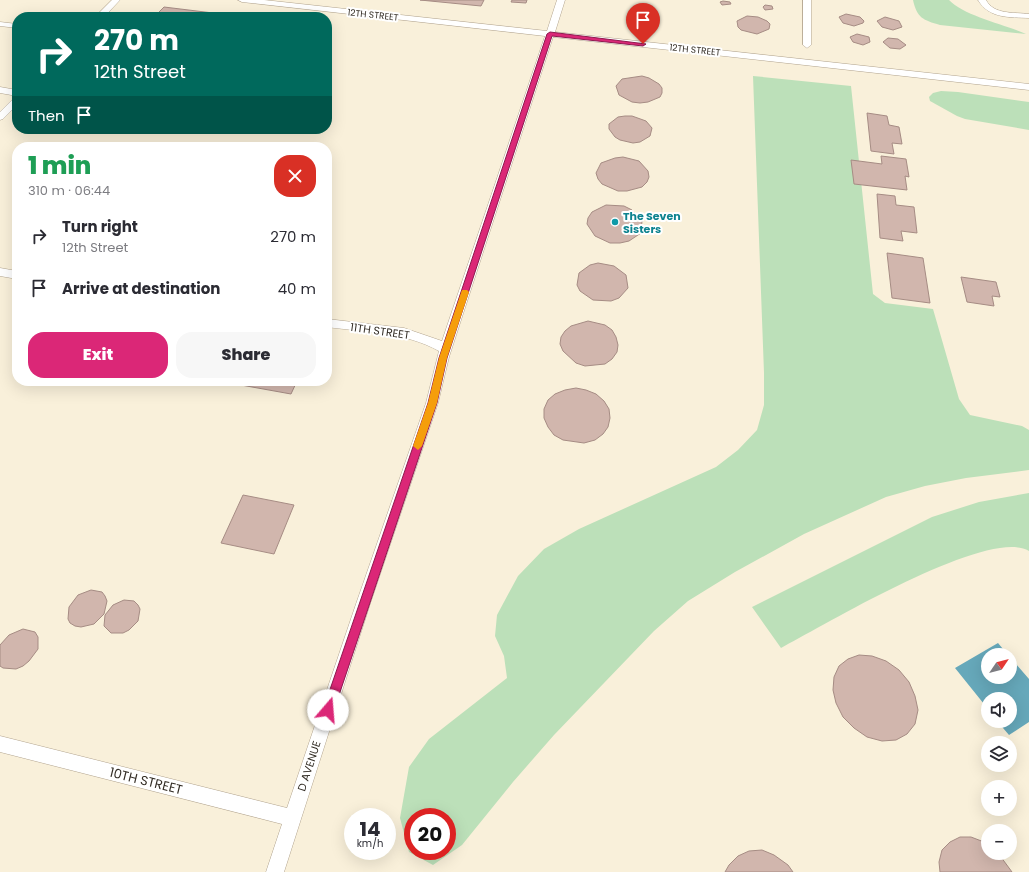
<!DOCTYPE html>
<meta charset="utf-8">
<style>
:root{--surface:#fff;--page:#f7f7f7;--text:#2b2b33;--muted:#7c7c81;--accent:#db2777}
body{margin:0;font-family:Poppins,sans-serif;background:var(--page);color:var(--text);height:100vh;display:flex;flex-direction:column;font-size:15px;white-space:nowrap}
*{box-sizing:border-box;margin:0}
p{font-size:13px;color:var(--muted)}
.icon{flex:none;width:22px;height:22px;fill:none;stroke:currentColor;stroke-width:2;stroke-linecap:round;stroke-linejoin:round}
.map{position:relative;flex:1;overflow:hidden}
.details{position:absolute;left:12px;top:142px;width:320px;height:244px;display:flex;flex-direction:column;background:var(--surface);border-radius:16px;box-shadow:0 4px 16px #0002}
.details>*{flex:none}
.banner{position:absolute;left:12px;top:12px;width:320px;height:122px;border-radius:16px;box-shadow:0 4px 16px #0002;background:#00695c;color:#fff;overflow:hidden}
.needle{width:26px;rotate:55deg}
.buttons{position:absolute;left:981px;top:648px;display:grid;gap:8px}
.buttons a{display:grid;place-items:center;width:36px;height:36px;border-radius:50%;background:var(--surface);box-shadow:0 4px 16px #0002;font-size:20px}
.speed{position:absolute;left:344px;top:808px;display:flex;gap:8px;font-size:20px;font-weight:700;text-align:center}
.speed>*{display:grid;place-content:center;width:52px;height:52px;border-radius:50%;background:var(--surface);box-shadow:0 4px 16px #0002;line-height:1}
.speed small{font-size:10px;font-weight:400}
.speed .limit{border:6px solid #d22;background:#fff;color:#111}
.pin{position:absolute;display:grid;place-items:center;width:34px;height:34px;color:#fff;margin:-41px -17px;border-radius:50% 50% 50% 0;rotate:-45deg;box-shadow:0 0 4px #0007}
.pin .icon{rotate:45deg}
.me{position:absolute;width:44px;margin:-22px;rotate:18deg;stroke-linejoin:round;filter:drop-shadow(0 0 3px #0008)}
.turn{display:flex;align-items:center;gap:14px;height:84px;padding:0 16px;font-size:18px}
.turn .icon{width:52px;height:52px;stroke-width:2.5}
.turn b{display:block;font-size:28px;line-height:34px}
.then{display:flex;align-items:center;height:38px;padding:0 16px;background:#0003;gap:8px;font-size:15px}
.round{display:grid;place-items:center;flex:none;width:42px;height:42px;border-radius:16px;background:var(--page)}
.overview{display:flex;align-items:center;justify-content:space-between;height:68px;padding:0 16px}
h1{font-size:24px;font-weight:800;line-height:30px;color:#1e9e55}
.cta{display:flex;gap:8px;margin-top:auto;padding:8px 16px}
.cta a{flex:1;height:46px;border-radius:16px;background:var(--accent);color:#fff;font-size:16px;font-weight:800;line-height:46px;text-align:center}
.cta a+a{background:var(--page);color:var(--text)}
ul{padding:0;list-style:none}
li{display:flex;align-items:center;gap:12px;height:52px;padding:0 16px}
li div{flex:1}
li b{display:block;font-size:15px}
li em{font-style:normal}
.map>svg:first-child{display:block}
.industrial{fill:#f9f0da;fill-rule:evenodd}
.green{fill:#bce0b9;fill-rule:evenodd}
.water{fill:#66a8ba}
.building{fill:#d1b6ad;stroke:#a68c84}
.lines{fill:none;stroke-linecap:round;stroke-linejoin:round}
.service-casing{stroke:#b2a48f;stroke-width:1}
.service{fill:#fff;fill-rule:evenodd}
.route{fill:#db2777;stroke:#8e194d}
.slow{fill:#f59e0b}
.culture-dot{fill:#0f9aa8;stroke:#fff;stroke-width:1.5}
.labels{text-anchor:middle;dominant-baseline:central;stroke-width:4;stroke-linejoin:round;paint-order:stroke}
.far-street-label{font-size:9px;fill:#342e26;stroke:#fff}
.culture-label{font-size:11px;font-weight:bold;fill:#0d838f;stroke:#fff;text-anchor:start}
.street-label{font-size:11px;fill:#342e26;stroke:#fff}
.near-street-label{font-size:13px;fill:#342e26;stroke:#fff}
</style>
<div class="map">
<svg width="1029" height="872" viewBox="0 0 1029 872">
<rect width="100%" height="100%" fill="#fdfaf5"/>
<path class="industrial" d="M 0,0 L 1029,0 L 1029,872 L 0,872 ZM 17,17 L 327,17 L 327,129 L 17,129 ZM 17,147 L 327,147 L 327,381 L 17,381 ZM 988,655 L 1010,655 L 1010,677 L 988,677 ZM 988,699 L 1010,699 L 1010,721 L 988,721 ZM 988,743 L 1010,743 L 1010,765 L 988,765 ZM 988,787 L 1010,787 L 1010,809 L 988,809 ZM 353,817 L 387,817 L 387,851 L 353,851 ZM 413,817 L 447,817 L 447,851 L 413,851 ZM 988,831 L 1010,831 L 1010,853 L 988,853 Z"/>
<g class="green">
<path d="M 913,0 L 949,0 C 964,16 1004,24 1026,34 L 940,25 C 923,20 917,18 913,0 Z"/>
<path d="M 753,76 L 851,86 L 873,294 L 885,303 L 933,309 L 959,399 L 970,415 L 1022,426 L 1029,430 L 1029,470 L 966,478 L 925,486 L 886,497 L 804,534 L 735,572 L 688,601 L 654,631 L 554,735 L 513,782 L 462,845 L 433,865 L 409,852 L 400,818 L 409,767 L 429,739 L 507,678 L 504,656 L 495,636 L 497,615 L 518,576 L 544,549 L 579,529 L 716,467 L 738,450 L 757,430 L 764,405 L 764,373 ZM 413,817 L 447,817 L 447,851 L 413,851 Z"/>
<polygon points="941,91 958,92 1029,102 1029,130 965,119 957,116 930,101 929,97 933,93"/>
<path d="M 1029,493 L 1029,551 C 989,526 823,626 781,648 L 752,607 L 932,517 L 979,502 Z"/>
</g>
<polygon class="water" points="998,643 1008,655 988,655 988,677 1010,677 1010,657 1029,679 1029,722 1009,735 997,721 1010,721 1010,699 988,699 988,709 955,668"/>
<g class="building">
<polygon points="420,0 484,0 481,6"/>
<polygon points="512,0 527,0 526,3 511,2"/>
<polygon points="723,1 730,2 731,4 722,5 720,2"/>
<polygon points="765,5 772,6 773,9 765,10 763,7"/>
<polygon points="164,7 213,13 209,17 154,17"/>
<polygon points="639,11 651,12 655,17 650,20 640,20 635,16"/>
<polygon points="846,14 860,17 864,21 863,23 854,26 843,23 839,17"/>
<polygon points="747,16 758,17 767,21 770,24 769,29 757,34 741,30 738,27 737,21"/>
<polygon points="885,17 899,21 902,27 893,30 882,27 877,21"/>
<polygon points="857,34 869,37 870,42 863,45 853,42 850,37"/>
<polygon points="888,38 898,39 906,45 900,49 890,48 883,42"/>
<polygon points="642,76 649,78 659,84 662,88 662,93 660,97 648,102 640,103 632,102 619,95 616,86 622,79"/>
<polygon points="867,113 887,116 889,125 899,127 902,144 892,143 894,154 871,151"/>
<polygon points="625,116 632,116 646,121 652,128 650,136 640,142 633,143 620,140 615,137 609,129 609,124 618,117"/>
<polygon points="881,156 906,159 909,177 905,176 907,190 854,184 851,160 882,164"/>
<polygon points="623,157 639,161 648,171 649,177 647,182 642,187 627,191 618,191 602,184 598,179 596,173 601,163 615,158"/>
<polygon points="877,194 895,196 896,205 914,207 917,233 901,231 903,241 880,238"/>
<polygon points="606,205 624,206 632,210 642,221 641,233 629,241 620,243 610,243 595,236 587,224 588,218 592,212"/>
<polygon points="887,253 923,258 930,303 892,298"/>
<polygon points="598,263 614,266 626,275 628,288 619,298 611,301 593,300 580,291 577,285 579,273 590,265"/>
<polygon points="961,277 996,282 1000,297 992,296 994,306 967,302"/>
<polygon points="588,321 605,325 612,330 616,337 618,345 617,352 612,359 605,364 585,366 576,363 563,351 560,344 561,337 565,331 571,326"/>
<polygon points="243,381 297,381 291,394 241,385"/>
<polygon points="576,388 586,390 596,394 604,401 609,409 610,418 608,427 603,434 595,440 584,443 563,440 554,435 548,427 544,418 544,409 548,400 555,394 565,390"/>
<polygon points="243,495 294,505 274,554 221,543"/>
<polygon points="91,590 102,592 105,596 107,601 104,614 94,624 81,627 75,626 70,623 68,619 69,607 78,595"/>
<polygon points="124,600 134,601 138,605 140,609 138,621 129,630 123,633 111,633 104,626 105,615 113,605"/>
<polygon points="23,629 35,632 38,637 38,649 29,661 23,666 16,669 3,668 0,666 0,645 9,635"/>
<polygon points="859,655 872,656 886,661 899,670 909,682 915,696 918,710 915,724 907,734 896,740 882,741 867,737 854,728 843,717 836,703 833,690 834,677 839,666 848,659"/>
<polygon points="960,837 971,837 984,842 988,845 988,853 998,853 1012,872 940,872 939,862 942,850 950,842"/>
<polygon points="762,850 774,855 788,865 793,872 725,872 729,865 738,856 749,851"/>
</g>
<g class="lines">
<g class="service-casing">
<g id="service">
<polygon points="112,0 120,0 104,17 95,17"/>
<path d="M 238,0 L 264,0 L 547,31 L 557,0 L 565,0 L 555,32 L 1029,84 L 1029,90 L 553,37 L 449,357 L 438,403 L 370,604 L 284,872 L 266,872 L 282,824 L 0,752 L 0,736 L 287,808 L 356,604 L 426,403 L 439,351 C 405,332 365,332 327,327 L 327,319 L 404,328 L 442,341 L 545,36 L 242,2 Z"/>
<polygon points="803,0 811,0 811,45 807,48 803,45"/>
<path d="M 978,0 L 986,0 C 994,15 1014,12 1029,14 L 1029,18 C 1010,17 989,19 978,0 Z"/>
<polygon points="0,22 17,24 17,28 0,26"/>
<polygon points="0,87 17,90 17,96 0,93"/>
<polygon points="17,97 17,105 3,119 0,120 0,112 14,98"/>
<polygon points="0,268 17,271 17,279 0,276"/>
</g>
</g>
<use href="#service" class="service"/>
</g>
<polygon class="route" points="550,32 646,44 643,46 552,36 447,358 437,403 334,710 332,714 328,716 324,714 323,710 428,403 439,358 547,34"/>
<polygon class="slow" points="462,290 467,290 469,292 447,358 437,403 422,446 418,450 413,446 428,403 439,358"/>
<circle class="culture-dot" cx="615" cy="222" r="4"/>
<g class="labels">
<g class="far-street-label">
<text transform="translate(373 15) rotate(6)">12TH STREET</text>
<text transform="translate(695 50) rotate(6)">12TH STREET</text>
</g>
<g class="culture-label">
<text x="623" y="216">The Seven<tspan x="623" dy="13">Sisters</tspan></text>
</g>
<g class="street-label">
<text transform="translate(380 331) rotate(8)">11TH STREET</text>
<text transform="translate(309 766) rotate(-72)">D AVENUE</text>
</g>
<g class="near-street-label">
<text transform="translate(146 781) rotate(14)">10TH STREET</text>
</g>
</g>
</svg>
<div class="buttons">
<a><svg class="needle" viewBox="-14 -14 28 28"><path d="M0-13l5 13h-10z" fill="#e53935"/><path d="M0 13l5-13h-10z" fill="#7c7c81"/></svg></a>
<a><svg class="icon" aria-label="sound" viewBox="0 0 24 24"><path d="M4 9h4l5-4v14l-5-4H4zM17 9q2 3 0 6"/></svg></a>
<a><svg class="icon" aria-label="layers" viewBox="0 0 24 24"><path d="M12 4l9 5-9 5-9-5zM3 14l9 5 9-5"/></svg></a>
<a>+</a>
<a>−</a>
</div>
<div class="speed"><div>14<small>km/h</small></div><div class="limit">20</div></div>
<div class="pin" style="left:643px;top:44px;background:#d93025"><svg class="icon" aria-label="arrive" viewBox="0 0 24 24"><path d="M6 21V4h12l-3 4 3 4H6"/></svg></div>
<svg class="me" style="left:328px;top:710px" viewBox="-20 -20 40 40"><circle r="19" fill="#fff"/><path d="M0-13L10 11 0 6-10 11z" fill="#db2777"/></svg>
<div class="banner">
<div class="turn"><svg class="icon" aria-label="right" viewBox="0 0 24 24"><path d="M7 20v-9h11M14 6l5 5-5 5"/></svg><div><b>270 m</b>12th Street</div></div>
<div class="then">Then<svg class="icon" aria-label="arrive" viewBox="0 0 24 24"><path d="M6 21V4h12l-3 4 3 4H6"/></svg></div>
</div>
<section class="details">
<div class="overview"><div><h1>1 min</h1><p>310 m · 06:44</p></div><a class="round" style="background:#d93025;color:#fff"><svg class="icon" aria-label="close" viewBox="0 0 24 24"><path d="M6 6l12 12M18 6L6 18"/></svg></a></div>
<ul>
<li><svg class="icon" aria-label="right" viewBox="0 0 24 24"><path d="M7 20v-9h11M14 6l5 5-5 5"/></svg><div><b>Turn right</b><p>12th Street</p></div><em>270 m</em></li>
<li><svg class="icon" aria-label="arrive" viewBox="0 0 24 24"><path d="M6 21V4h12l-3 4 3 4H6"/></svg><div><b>Arrive at destination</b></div><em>40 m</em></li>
</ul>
<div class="cta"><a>Exit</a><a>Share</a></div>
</section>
</div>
